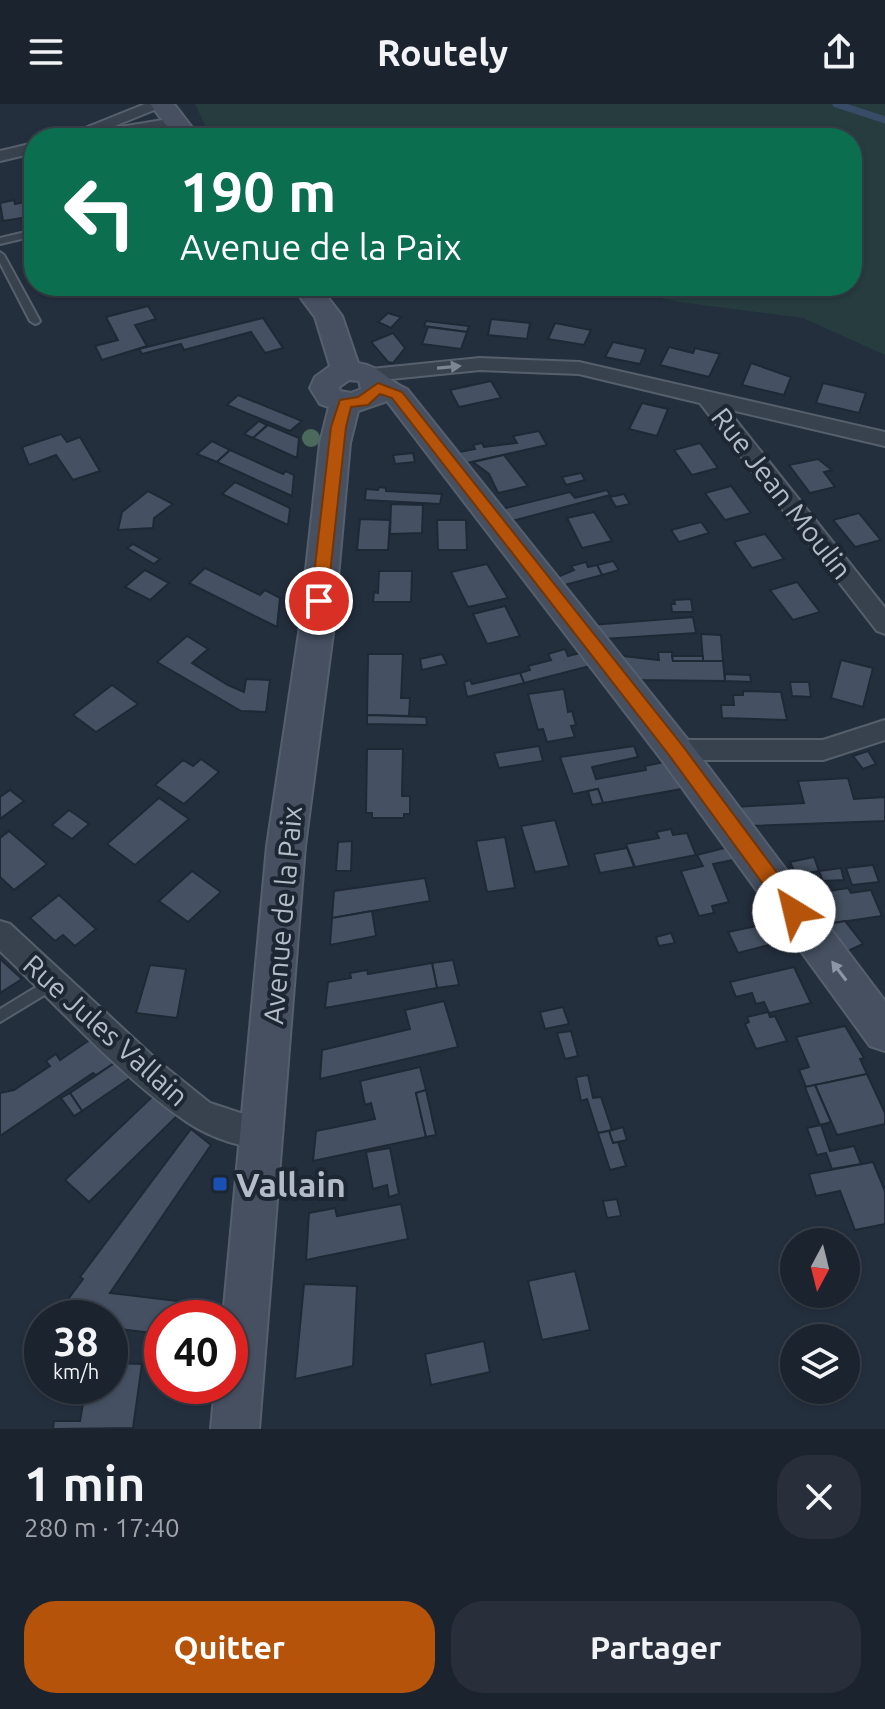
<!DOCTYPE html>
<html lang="fr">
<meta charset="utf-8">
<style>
:root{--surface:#1b232e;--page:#282f3a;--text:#f1f3f6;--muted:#a0a4aa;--line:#39404a;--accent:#b45309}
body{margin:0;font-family:Ubuntu,sans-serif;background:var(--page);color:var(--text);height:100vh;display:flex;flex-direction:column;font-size:30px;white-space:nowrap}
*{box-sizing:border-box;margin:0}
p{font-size:26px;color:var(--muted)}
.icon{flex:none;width:44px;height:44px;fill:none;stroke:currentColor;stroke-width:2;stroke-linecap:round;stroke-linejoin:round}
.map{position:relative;height:1325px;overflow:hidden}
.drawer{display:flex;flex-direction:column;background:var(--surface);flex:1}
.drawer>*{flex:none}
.hud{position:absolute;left:24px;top:24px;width:838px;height:168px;border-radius:32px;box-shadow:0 2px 6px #0004,0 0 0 2px var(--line);background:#0b6e4f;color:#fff;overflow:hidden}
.needle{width:52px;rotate:187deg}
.fabs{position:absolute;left:780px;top:1124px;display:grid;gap:16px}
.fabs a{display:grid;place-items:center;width:80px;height:80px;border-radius:50%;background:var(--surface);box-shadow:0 2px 6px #0004,0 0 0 2px var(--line);font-size:40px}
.speed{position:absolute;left:24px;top:1196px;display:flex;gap:16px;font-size:40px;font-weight:700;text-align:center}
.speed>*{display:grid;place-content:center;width:104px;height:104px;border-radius:50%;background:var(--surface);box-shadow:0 2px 6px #0004,0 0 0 2px var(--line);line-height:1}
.speed small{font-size:20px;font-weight:400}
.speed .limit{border:12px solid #d22;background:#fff;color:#111}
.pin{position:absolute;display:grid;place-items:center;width:68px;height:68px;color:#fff;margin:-34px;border:4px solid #fff;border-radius:50%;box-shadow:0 2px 8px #0007}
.me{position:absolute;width:88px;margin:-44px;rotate:324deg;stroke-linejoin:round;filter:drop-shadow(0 0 6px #0008)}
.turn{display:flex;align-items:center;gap:28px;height:168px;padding:0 24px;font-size:36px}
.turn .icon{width:104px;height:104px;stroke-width:2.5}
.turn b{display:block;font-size:56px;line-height:68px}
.round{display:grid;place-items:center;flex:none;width:84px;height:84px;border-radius:32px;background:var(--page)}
.summary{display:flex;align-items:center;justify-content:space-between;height:136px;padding:0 24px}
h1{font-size:48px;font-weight:600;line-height:60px}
.cta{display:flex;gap:16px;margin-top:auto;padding:16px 24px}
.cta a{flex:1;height:92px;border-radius:32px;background:var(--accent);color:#fff;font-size:32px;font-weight:600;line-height:92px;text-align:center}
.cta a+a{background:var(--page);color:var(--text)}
header{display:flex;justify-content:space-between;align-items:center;height:104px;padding:0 24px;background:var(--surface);font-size:36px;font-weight:600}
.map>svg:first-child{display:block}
.green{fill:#263c3f}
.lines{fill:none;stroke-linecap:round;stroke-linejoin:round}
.stream{stroke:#394c67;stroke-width:7}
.building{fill:#455162;stroke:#1f2835;stroke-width:2}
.lane-casing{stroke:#565f6c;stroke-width:4}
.street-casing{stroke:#565f6c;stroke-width:4}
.secondary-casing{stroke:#565f6c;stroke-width:4}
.lane{fill:#38414e;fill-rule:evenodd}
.street{fill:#38414e;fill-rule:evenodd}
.secondary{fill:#465061;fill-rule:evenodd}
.tree{fill:#4b6a5d}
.oneway{fill:#7c8592}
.oneway2{fill:#8e96a5}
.route{fill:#b45309;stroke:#753606;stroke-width:2}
.transit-dot{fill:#1a4fb4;stroke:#1d2633;stroke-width:3}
.labels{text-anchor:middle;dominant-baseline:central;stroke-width:8;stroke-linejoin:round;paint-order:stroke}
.street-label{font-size:28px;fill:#b4bcc9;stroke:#1d2633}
.near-poi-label{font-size:34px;font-weight:bold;fill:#b4bcc9;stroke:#1d2633;text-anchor:start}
</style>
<header><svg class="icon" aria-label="menu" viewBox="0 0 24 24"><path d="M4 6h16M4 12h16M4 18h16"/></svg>Routely<svg class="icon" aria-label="share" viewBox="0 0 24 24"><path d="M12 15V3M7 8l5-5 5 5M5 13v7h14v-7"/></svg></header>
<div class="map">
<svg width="885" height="1325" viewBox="0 0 885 1325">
<rect width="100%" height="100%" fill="#242f3e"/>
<polygon class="green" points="195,0 885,0 885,251 803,214 679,198 606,182 852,182 852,34 211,34"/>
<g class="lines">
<polyline class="stream" points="836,0 885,16"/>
</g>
<g class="building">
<polygon points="14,96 15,100 34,96 34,112 3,117 0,99"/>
<polygon points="148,202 156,215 135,221 147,242 102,256 95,242 118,236 106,213"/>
<polygon points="388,209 401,213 391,224 378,218"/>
<polygon points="263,214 283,244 265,249 251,228 184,246 181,240 142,250 139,245"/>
<polygon points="491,215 530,219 527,235 488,231"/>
<polygon points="426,217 469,222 467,228 424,222"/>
<polygon points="555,219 591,226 584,241 548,235"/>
<polygon points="428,223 467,228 461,245 422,240"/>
<polygon points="393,229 405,244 393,259 388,258 371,238"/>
<polygon points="613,238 646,245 640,260 605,253"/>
<polygon points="669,243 693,249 695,244 720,250 709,273 660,261"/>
<polygon points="751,259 791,273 784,291 742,281"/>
<polygon points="491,277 501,294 459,303 450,286"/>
<polygon points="823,279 866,289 859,309 816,299"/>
<polygon points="238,291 302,317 290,327 227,301"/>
<polygon points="642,299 668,305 657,332 629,325"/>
<polygon points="259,317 267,321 253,334 244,330"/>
<polygon points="268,321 299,334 297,354 253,334"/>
<polygon points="539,327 547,341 467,359 459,348 475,345 473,341 482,339 484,343 517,339 513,332"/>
<polygon points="61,330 67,338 80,333 100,367 73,376 56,351 29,361 22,343"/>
<polygon points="212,337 230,346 217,358 197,350"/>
<polygon points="700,339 718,364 692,371 674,346"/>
<polygon points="230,346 283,370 286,367 294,371 292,392 217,358"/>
<polygon points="413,349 415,358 395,360 393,351"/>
<polygon points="504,351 528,382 498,389 489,370 473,358"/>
<polygon points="818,355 832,366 824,368 835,383 810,389 789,361"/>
<polygon points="581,369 585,376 566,381 562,373"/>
<polygon points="235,378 290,404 288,421 222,390"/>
<polygon points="731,382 751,409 725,416 705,389"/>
<polygon points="379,383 386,384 386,387 442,390 440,400 365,396 366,385 378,386"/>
<polygon points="607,386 610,391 512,417 502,405 570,388 575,394"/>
<polygon points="148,387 173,400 154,414 153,424 118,426 122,408"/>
<polygon points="624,390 630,400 616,403 610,393"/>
<polygon points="391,400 423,401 422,429 390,430"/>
<polygon points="594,408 612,437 582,444 567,414"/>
<polygon points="859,409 881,436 855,443 833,416"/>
<polygon points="360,415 390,416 388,446 357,446"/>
<polygon points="437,416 466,416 467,446 438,446"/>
<polygon points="701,418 709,429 679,438 671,426"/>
<polygon points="765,430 784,455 752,464 734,438"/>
<polygon points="133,440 160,455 154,460 127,444"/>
<polygon points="613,457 619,466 602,471 597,461"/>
<polygon points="586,458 588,463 597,461 602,471 561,482 555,474 574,466 571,462"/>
<polygon points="487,460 508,494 468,503 451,468"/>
<polygon points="205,464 260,491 265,486 280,494 277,523 189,479"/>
<polygon points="145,466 169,479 150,496 125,483"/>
<polygon points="379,467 412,467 411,498 373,498 374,488 378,489"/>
<polygon points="797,478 820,508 793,516 770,486"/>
<polygon points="691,495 693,508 672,508 671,500 675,500 674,496"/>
<polygon points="505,502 520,532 487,540 473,510"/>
<polygon points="693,513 696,529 603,535 591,521"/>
<polygon points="701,530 721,531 723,557 703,557"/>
<polygon points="187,532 208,545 192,559 228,581 244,588 246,575 270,576 266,608 241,607 157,558"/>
<polygon points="565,545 568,552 580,549 590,562 524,579 520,569 530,566 528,562 551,556 548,550"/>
<polygon points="658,548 672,548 673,557 723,557 725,577 634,576 614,551 659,556"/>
<polygon points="368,550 403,550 401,594 410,594 409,612 367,611"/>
<polygon points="442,550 447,560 422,566 420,555"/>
<polygon points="672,552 703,552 703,557 673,557"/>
<polygon points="841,556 873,564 863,603 831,594"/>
<polygon points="520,569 524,579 467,593 464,578 470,576 472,580"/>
<polygon points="725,570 750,571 751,578 725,577"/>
<polygon points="790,578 809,578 811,593 792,592"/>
<polygon points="112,581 138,600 96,628 73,611"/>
<polygon points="564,585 568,608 572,607 576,621 571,622 575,633 547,638 543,625 538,626 528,590"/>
<polygon points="743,587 781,588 787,616 722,614 721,601 734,601 733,591 743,591"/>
<polygon points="367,611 426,613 427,621 367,620"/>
<polygon points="539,642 543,657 499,664 494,649"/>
<polygon points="634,642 638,653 592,663 596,675 646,666 645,662 664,658 687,684 603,699 598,685 573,690 560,653"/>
<polygon points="367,645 403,645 402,692 410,692 410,710 404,710 404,714 372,714 372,709 366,709"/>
<polygon points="868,647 876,660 863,665 853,652"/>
<polygon points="201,655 219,668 184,700 155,681 183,656 193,662"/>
<polygon points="848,674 854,695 885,693 885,717 749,722 735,703 804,699 798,677"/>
<polygon points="598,685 603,699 592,701 588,687"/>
<polygon points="10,686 24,697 0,715 0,693"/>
<polygon points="159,694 189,715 135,761 107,740"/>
<polygon points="69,706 89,720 72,735 52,721"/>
<polygon points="555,716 569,762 535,768 521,722"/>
<polygon points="671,725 673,731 687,729 696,751 635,763 626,740 659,734 656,728"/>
<polygon points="9,727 47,760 14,786 0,773 0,734"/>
<polygon points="505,733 515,784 487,788 476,737"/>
<polygon points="352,737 351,767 336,767 338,738"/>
<polygon points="728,743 738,755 713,760 729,798 712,802 714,809 699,812 681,767 703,762 697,751"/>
<polygon points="627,744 634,763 600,769 594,750"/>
<polygon points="814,753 819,767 796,771 790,758"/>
<polygon points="873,761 879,778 852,781 846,764"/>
<polygon points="841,764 844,776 823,777 819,767"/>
<polygon points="192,767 221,788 188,818 159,797"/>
<polygon points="425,774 430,797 332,814 334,787"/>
<polygon points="848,784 851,789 871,786 882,812 827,820 812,800 825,794 822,788"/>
<polygon points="59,791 96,825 75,842 63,831 55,837 30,814"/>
<polygon points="372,807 376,832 330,841 332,814"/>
<polygon points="786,816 804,832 738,849 728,828"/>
<polygon points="845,817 863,840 848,847 827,820"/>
<polygon points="671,829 675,839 659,842 656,833"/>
<polygon points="0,855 22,875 0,889"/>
<polygon points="453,856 459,881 437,884 432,859"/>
<polygon points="432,859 437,884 325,904 328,878 351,874 350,869 367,866 368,870"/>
<polygon points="150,861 186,865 177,914 136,909"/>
<polygon points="794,863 811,899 769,909 764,898 756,900 752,889 736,893 730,878"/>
<polygon points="444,897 458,943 320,975 322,946 410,925 405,906"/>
<polygon points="563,903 569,920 545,925 540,908"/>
<polygon points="768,908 770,913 775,912 787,937 756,945 745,920 749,918 747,913"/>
<polygon points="845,922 864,954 860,955 867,970 806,983 799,966 809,963 796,933"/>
<polygon points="571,927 578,952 565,955 557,929"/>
<polygon points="91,935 116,958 96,971 93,969 0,1032 0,989 14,986 50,962 46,957 56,950 60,956"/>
<polygon points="116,958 133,972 82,1007 70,989"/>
<polygon points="420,963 426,986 416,989 426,1033 313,1057 316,1027 375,1015 371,999 365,1001 360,977"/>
<polygon points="867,970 885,1009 885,1020 837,1031 815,981"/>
<polygon points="588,971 593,994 601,993 612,1026 598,1029 587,995 581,997 576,973"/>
<polygon points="815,981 831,1018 820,1021 805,983"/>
<polygon points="426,986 436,1031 426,1033 416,989"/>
<polygon points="70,989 82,1007 74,1012 61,994"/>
<polygon points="154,991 177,1012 89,1098 65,1076"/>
<polygon points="821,1021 830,1047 854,1042 861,1060 832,1065 826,1049 817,1051 807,1024"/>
<polygon points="623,1023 627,1036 613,1039 609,1027"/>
<polygon points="191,1025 211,1041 110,1189 194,1199 192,1214 162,1214 162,1230 110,1224 110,1214 54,1214 83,1175 80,1173"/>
<polygon points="609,1027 613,1039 618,1038 626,1062 610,1066 598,1029"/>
<polygon points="390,1044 399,1090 389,1093 387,1081 373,1085 366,1048"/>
<polygon points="873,1058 885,1087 885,1120 855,1126 840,1087 816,1092 809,1070"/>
<polygon points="617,1095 621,1112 607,1114 603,1097"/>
<polygon points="401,1100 408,1135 306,1156 309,1109 335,1104 337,1112"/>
<polygon points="575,1167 590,1226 542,1236 528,1177"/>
<polygon points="304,1180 357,1182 353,1262 295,1275"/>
<polygon points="110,1224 127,1226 125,1233 118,1232 116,1240 110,1239"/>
<polygon points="484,1237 490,1268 431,1281 425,1250"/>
<polygon points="110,1259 142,1260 133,1324 53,1325 54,1317 80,1317 86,1282 110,1282"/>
</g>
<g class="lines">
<g class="lane-casing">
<g id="lane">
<polygon points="34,126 34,132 0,140 0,134"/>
<polygon points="0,148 4,151 40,217 38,219 35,220 30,217 0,159"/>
<polygon points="51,874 56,876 58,880 56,884 0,918 0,905"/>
</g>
</g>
<g class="street-casing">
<g id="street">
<polygon points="145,0 169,0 85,34 60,34"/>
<polygon points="175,14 181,15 181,23 120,33 111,28 120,23"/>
<polygon points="34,39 34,49 0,57 0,47"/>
<polygon points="480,254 579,258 885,328 885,342 727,305 885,504 885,530 877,527 700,299 579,270 480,266 371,277 361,271 371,265"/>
<polygon points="885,616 885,636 823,656 675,656 666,653 662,646 666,639 675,636 823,636"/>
<path d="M 0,817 L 10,820 L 159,958 L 210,999 L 274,1020 L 279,1030 L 274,1040 C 250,1050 208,1032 187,1018 C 124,976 56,900 0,847 Z"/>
</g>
</g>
<g class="secondary-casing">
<g id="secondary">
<polygon points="150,0 174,0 200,34 176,34"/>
<path d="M 292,182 L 319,182 L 342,212 L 358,259 C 381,262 387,277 407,285 L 688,636 L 885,897 L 885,947 L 870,942 L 662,656 L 387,297 L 358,307 L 350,339 L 333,529 L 305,742 L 259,1325 L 211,1325 L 215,1282 L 230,1282 L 230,1214 L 223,1214 L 267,742 L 299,529 L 320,339 L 329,303 L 320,300 L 310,284 L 315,273 L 330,262 L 315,213 ZM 349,276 L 359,277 L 361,285 L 351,289 L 340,287 L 339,283 Z"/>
</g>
</g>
<use href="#lane" class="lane"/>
<use href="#street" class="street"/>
<use href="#secondary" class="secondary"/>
</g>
<circle class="tree" cx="311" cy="334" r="9"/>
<defs><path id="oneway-solid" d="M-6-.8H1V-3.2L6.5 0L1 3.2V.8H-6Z" transform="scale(2)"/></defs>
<use class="oneway" href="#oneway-solid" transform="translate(449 263) rotate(-5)"/>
<use class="oneway2" href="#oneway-solid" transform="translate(839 867) rotate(-127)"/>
<polygon class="route" points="378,279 402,288 682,641 801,801 804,807 801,813 787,813 669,651 392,294 380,290 368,301 351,303 346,323 327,497 319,503 313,501 311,497 331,323 340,296 358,293"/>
<rect class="transit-dot" x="212" y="1072" width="16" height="16" rx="4"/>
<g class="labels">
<g class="street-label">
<text transform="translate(782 389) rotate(52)">Rue Jean Moulin</text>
<text transform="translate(282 811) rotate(-85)">Avenue de la Paix</text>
<text transform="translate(106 926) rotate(42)">Rue Jules Vallain</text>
</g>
<g class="near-poi-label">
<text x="236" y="1080">Vallain</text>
</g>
</g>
</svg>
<div class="fabs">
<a><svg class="needle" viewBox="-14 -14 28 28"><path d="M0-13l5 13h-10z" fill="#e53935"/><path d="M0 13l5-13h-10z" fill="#a0a4aa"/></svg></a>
<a><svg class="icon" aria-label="layers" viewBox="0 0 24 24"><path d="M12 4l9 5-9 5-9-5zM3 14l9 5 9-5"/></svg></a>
</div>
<div class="speed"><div>38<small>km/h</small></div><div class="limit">40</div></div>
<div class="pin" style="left:319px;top:497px;background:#d93025"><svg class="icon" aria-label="arrive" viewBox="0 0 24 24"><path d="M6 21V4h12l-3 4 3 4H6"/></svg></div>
<svg class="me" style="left:794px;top:807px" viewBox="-20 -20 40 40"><circle r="19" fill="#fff"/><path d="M0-13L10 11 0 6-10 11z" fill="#b45309"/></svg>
<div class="hud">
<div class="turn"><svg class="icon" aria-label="left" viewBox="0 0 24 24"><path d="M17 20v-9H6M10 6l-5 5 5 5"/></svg><div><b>190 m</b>Avenue de la Paix</div></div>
</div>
</div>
<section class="drawer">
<div class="summary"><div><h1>1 min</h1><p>280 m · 17:40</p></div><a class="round"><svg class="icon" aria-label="close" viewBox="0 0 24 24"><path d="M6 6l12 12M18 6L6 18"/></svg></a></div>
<div class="cta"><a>Quitter</a><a>Partager</a></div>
</section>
